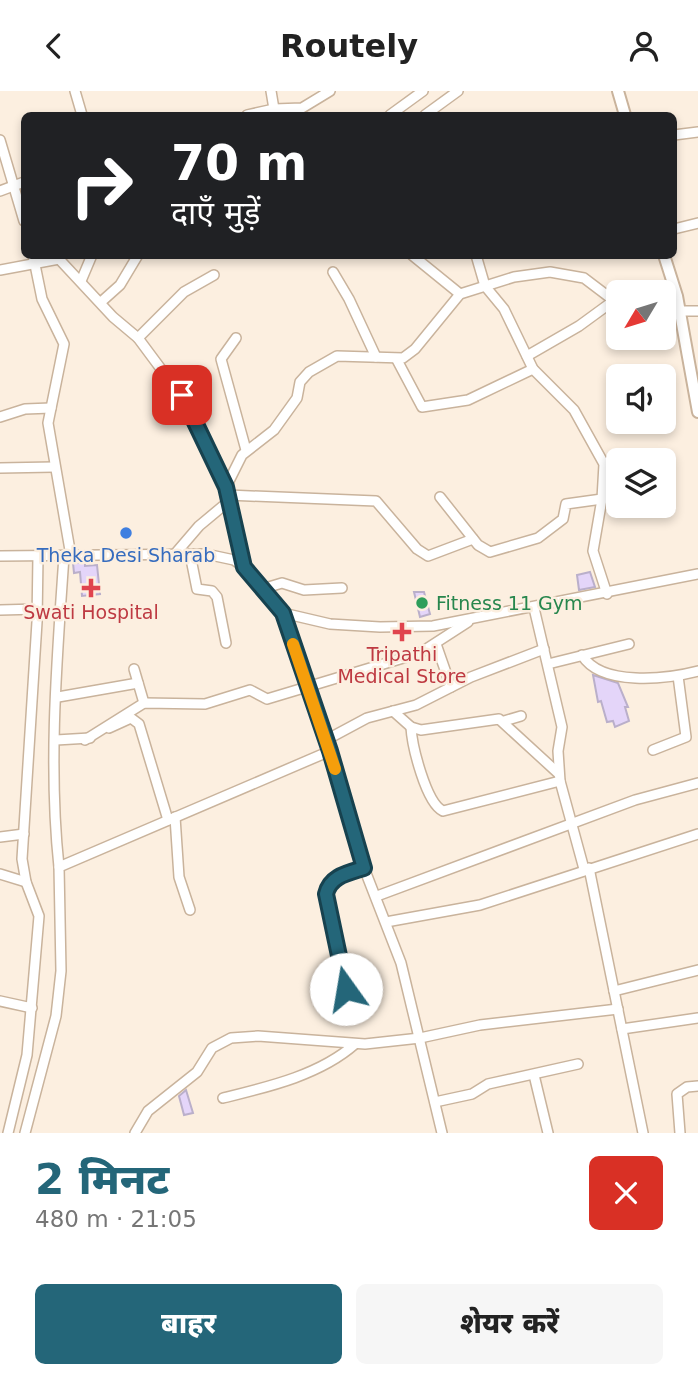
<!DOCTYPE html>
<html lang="hi">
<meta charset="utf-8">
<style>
:root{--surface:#fff;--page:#f6f6f6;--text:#222;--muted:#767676;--accent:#246679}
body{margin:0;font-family:"DejaVu Sans","Noto Sans Devanagari",sans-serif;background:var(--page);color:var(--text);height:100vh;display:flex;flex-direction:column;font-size:26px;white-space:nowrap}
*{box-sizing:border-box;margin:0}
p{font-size:23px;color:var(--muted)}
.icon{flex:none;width:38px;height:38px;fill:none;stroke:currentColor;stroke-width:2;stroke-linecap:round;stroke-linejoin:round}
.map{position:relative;height:1042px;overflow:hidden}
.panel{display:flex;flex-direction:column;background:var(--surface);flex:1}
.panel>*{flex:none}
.guide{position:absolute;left:21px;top:21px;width:656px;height:147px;border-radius:10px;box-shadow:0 4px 10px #0003;background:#202124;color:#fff;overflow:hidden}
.needle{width:46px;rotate:232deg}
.buttons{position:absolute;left:606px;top:189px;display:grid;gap:14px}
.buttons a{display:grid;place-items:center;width:70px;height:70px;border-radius:10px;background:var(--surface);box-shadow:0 4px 10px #0003;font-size:35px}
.pin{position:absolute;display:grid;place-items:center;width:60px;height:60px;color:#fff;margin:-30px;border-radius:14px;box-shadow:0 4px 10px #0006}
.me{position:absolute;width:77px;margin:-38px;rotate:347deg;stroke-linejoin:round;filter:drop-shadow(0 0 5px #0008)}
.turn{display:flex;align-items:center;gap:24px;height:147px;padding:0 35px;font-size:32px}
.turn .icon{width:91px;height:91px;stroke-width:2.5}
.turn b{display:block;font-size:49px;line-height:60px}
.round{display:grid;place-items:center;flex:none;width:74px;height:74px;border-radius:10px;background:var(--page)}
.overview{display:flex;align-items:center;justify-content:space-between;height:119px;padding:0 35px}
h1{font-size:42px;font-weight:800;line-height:52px;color:var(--accent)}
.primary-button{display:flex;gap:14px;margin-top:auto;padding:14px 35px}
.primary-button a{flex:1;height:80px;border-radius:10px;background:var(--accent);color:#fff;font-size:28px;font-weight:800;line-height:80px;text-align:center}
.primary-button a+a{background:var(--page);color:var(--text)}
header{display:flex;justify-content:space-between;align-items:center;height:91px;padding:0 35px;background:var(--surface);font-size:32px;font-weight:800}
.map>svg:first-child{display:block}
.building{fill:#e4d5f9;stroke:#baafca;stroke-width:2}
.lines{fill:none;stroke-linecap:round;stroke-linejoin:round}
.minor-casing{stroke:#c9b39c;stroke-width:12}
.major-casing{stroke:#c9b39c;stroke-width:14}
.minor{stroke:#fff;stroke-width:9}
.major{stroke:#fff;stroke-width:10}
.route-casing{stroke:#17424f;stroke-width:18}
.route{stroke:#246679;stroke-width:12}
.slow{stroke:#f59e0b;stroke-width:12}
.shop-dot{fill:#3f7fe0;stroke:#fcefe0;stroke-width:2.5}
.health-dot{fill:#e0444e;stroke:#fcefe0;stroke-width:2.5}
.leisure-dot{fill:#2e9e5b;stroke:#fcefe0;stroke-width:2.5}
.labels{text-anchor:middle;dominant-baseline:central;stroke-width:5;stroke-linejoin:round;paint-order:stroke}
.shop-label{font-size:19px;fill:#366cbe;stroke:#fcefe0}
.leisure-label{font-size:19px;fill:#27864d;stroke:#fcefe0;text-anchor:start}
.health-label{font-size:19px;fill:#be3a42;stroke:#fcefe0}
</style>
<header><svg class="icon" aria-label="back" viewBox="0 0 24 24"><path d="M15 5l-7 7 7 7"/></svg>Routely<svg class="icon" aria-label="person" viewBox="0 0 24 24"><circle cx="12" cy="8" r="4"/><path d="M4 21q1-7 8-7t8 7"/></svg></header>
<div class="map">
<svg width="698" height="1042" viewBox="0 0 698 1042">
<rect width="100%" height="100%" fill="#fcefe0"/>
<g class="building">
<polygon points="85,471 85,475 97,474 100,503 82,505 80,481 74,482 73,472"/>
<polygon points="590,481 595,496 579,499 577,484"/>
<polygon points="414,501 424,501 430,523 420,526"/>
<polygon points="593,584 618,592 628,616 625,616 629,630 615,636 613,630 607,631 601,610 598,611"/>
<polygon points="186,999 193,1022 184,1024 179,1005"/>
</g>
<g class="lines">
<g class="minor-casing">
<g id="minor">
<polyline points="75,0 82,24"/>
<polyline points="247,24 274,18 271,0"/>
<polyline points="276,24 274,18 302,17 330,0"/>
<polyline points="390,24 423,0"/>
<polyline points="425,24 458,0"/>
<polyline points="674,44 698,41"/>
<polyline points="0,49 24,130"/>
<polyline points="0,100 24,91"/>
<polyline points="674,138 698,132"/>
<polyline points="33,164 42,208 64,253 48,332 71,465"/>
<polyline points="412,164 460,203"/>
<polyline points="476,164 485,195 504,218 533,278 574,319 604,373 602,408 593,460 607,503"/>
<polyline points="0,179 59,168 113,226 138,247 190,317 226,396 244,476"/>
<polyline points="333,181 349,208 376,266"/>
<polyline points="81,190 92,164"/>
<polyline points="663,206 677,205"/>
<polyline points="101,211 120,194 138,164"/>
<polyline points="679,220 698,220"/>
<polyline points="138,247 184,201 214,184"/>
<polyline points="236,247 221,268 246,359"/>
<polyline points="527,265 579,235 616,208"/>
<polyline points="397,269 422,316 468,309 533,278"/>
<polyline points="0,326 25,318 51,317"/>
<polyline points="0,377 54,376"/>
<polyline points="226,396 242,364 274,339 297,307 300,291 309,281 337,265 403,267 415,258 460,203 514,186 550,181 584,187 613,209"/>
<polyline points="228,404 376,410 417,458 428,465 473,448"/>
<polyline points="440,406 478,454 490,461 538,447 563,428 566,413 602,408"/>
<polyline points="175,463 199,435 229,410"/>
<polyline points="190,463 197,498 212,500 217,506 226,552"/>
<polyline points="0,465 206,463 234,469 244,476 283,522 330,533 380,536 433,535 698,483"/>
<polyline points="262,498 282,492 304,499 342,497"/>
<polyline points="534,517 562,636 558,660 560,690 584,778"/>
<polyline points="0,519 38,518"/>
<polyline points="283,522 330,660 364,777 401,872 442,1042"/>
<polyline points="436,553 451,596"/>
<path d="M 582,564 C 601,596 667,588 698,580"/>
<polyline points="548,573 629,553"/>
<polyline points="134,578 144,612"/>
<polyline points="58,606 138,592"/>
<polyline points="393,620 411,636 421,639 499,628 559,683"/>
<polyline points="504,630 521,625"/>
<path d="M 411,636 C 412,655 426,712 443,720 L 560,690"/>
<polyline points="109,637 131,627 139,633 168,729"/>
<polyline points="56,649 90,647"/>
<polyline points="85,649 144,612 205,613 250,599 267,608 420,562 468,531"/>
<polyline points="326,649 367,627 416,614 471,586 544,558"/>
<polyline points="653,659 686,646 678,585"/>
<polyline points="175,726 179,786 190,819"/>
<polyline points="0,746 24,743"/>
<path d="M 59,776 C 48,674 57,567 64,465"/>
<polyline points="589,777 643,1042"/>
<polyline points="0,783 26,791"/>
<polyline points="377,805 635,709 698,692"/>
<polyline points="386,831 480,814 698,743"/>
<path d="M 347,899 L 326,803 C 330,785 348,782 364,777"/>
<polyline points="614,900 698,879"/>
<polyline points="0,910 32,917"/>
<polyline points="622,938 698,927"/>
<polyline points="534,984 548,1042"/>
<path d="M 223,1007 C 268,996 320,984 355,953"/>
<polyline points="435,1011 472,1003 488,993 578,973"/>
<polyline points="8,1042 27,964 39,825 26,791 22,768 37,531 38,465"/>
<polyline points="25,1042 56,925 61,880 59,776 330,660"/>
<polyline points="135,1042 148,1020 197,981 212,957 231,947 258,945 365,953 420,947 480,934 618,918"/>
<polyline points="680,1042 677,1003 687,996 698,995"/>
</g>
</g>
<g class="major-casing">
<g id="major">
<polyline points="618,0 625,24"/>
<polyline points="664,164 677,205 698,321"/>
</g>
</g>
<use href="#minor" class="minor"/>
<use href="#major" class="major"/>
</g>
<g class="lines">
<g class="route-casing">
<path id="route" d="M 182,304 L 226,396 L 244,476 L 283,522 L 330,660 L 364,777 C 348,782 330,785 326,803 L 346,898"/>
</g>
<use href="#route" class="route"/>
<polyline class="slow" points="293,553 335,678"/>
</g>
<circle class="shop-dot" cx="126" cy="442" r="7"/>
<g class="health-dot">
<path d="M87.5 486.5h7v7h7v7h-7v7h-7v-7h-7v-7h7z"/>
<path d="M398.5 530.5h7v7h7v7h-7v7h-7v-7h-7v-7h7z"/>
</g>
<circle class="leisure-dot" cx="422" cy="512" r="7"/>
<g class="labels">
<g class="shop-label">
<text x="126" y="464">Theka Desi Sharab</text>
</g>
<g class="leisure-label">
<text x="436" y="512">Fitness 11 Gym</text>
</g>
<g class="health-label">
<text x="91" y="521">Swati Hospital</text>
<text x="402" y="563">Tripathi<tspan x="402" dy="22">Medical Store</tspan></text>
</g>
</g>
</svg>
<div class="buttons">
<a><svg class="needle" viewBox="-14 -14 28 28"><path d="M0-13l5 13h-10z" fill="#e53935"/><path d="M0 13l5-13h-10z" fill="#767676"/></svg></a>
<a><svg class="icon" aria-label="sound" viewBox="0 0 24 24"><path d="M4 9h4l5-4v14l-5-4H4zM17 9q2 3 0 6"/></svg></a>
<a><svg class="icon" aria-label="layers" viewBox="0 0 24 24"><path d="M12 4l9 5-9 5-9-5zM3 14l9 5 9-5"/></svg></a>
</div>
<div class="pin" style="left:182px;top:304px;background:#d93025"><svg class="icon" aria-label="arrive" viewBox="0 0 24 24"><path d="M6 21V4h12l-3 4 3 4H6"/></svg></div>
<svg class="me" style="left:346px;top:898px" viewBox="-20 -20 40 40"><circle r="19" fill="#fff"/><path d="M0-13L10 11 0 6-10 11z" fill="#246679"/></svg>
<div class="guide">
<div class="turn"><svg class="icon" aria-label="right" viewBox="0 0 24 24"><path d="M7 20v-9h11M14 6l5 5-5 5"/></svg><div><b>70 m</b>दाएँ मुड़ें</div></div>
</div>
</div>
<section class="panel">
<div class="overview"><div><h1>2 मिनट</h1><p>480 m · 21:05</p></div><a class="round" style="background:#d93025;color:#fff"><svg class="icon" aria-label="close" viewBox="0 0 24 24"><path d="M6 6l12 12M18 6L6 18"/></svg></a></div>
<div class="primary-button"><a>बाहर</a><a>शेयर करें</a></div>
</section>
